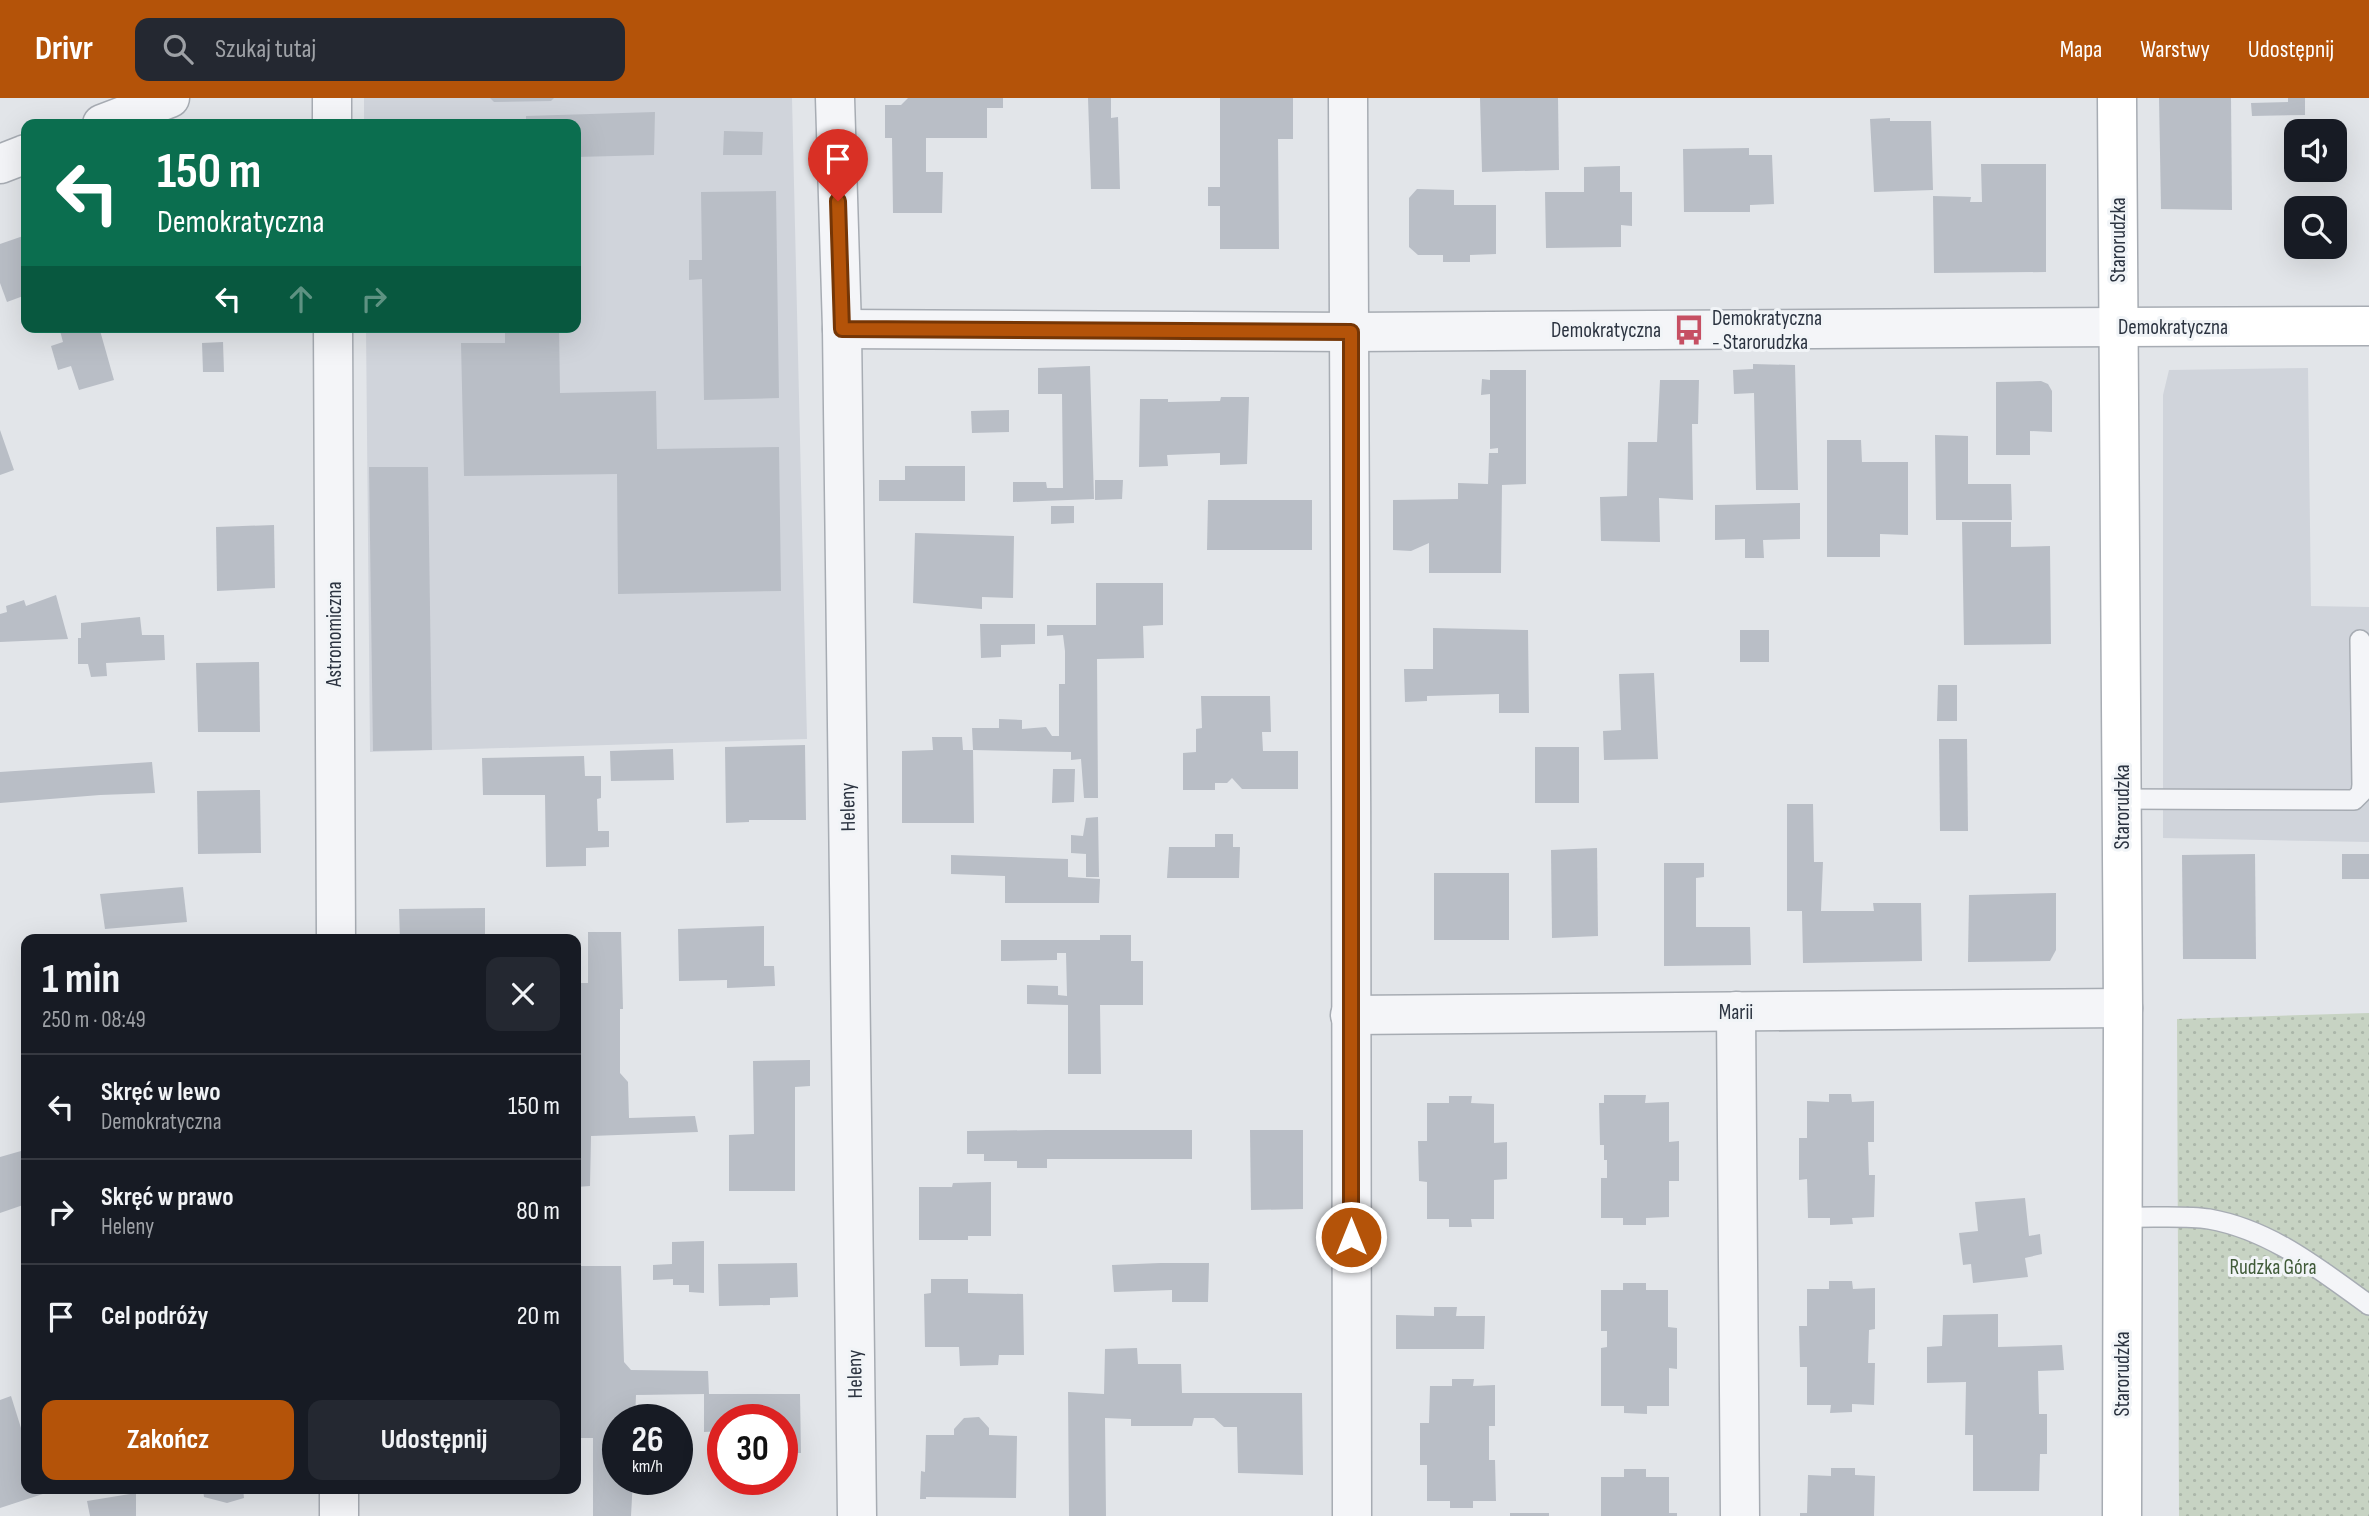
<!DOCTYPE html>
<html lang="pl">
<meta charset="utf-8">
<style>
:root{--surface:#171b24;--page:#242831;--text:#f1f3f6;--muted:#9ea1a6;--line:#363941;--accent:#b45309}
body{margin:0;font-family:"Sofia Sans Condensed",sans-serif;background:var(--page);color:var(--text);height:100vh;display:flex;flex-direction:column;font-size:26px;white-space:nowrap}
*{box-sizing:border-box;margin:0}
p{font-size:23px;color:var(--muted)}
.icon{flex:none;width:38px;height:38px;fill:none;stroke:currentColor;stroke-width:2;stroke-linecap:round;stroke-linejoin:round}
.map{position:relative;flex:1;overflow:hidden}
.sheet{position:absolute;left:21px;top:836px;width:560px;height:560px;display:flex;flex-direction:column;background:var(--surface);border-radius:14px;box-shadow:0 7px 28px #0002}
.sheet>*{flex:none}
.banner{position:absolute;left:21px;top:21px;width:560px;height:214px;border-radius:14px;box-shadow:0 7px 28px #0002;background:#0b6e4f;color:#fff;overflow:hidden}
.tools{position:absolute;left:2284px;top:21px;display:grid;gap:14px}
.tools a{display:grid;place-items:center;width:63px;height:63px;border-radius:14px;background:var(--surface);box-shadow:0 7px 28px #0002;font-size:35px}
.speed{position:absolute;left:602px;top:1306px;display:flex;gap:14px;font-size:35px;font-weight:700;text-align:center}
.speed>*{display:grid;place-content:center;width:91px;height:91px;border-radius:50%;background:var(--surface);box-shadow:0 7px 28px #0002;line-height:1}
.speed small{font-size:18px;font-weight:400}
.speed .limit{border:10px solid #d22;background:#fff;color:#111}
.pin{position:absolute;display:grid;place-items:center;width:60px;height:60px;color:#fff;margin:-72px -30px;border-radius:50% 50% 50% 0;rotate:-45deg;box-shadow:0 0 7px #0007}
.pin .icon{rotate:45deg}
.me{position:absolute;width:77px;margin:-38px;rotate:0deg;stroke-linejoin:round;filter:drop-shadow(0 0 5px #0008)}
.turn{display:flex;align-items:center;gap:24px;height:147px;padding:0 21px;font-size:32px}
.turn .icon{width:91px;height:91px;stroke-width:2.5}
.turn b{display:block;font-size:49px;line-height:60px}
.lanes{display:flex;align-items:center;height:66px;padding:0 21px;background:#0003;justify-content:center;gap:35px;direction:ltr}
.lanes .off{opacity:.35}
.round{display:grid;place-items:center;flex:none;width:74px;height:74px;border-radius:14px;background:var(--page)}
.headline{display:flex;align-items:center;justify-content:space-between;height:119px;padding:0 21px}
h1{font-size:42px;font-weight:700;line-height:52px}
.action{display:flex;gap:14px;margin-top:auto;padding:14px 21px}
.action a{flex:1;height:80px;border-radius:14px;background:var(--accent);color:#fff;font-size:28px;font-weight:700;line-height:80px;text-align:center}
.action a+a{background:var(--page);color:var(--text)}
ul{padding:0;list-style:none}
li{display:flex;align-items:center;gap:21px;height:105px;padding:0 21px;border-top:2px solid var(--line)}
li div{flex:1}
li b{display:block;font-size:26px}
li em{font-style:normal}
header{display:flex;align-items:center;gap:42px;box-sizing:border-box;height:98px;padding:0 35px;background:var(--accent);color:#fff}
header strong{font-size:33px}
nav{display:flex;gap:38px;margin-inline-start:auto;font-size:24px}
.search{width:490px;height:63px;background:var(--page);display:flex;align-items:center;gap:18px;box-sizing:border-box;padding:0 24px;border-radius:14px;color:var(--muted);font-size:26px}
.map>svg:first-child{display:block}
.built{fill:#d0d4db}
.park{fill:url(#park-dots)}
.building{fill:#b9bec6}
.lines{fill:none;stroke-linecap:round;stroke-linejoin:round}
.lane-casing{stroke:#a7acb3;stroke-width:22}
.street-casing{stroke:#a7acb3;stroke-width:41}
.secondary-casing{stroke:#a7acb3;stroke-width:41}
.lane{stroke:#f4f5f8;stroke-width:19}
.street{stroke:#f4f5f8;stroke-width:38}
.secondary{stroke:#fff;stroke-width:38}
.route-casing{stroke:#753606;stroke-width:18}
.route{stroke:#b45309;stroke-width:12}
.labels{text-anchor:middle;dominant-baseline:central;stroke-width:6;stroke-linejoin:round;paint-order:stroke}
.street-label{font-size:21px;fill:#2b3340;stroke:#f1f4f7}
.poi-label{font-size:21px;fill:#2b3340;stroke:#f1f4f7;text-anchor:start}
.park-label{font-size:21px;fill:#405b39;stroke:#f1f4f7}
</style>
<header>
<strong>Drivr</strong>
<div class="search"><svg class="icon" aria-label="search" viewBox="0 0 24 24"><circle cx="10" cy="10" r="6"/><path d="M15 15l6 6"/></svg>Szukaj tutaj</div>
<nav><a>Mapa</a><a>Warstwy</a><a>Udostępnij</a></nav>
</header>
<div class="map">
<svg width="2369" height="1418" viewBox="0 0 2369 1418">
<defs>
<pattern id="park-dots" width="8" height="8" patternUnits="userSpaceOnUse" patternTransform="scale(1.75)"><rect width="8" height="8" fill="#c7d3c3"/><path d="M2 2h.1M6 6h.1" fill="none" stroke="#abb6a9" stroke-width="1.8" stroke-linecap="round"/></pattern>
</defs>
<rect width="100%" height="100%" fill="#e2e5e9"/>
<g class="built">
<polygon points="364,0 792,0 807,641 370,654 366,229 576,229 576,26 364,26"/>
<polygon points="2308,270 2311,508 2369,509 2369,744 2163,740 2163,297 2169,272"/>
</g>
<polygon class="park" points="2369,915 2369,1418 2179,1418 2177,921"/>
<g class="building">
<polygon points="490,0 554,0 551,3 494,4"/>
<polygon points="908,0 1003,0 1003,10 987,10 987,40 926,40 926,74 943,74 942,115 893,115 892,40 885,40 885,7 901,7"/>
<polygon points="1088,0 1111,0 1111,20 1118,19 1120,91 1091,91"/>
<polygon points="1220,0 1293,0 1293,41 1278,41 1279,151 1220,151 1220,108 1208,108 1208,89 1220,89"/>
<polygon points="1480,0 1558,0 1559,72 1482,74"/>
<polygon points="2159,0 2231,0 2232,112 2161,111"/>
<polygon points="2288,0 2305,0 2305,17 2252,18 2251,5 2288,4"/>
<polygon points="655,14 654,57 576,59 576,26 526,26 526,18"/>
<polygon points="1890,20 1890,23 1931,23 1933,92 1874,94 1870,21"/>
<polygon points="724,33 763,34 762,57 723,57"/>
<polygon points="1749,50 1749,57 1772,57 1774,106 1750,107 1750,114 1684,114 1683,51"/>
<polygon points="1981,66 2046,66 2046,174 1934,175 1933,98 1971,99 1970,104 1982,104"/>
<polygon points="1620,68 1620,94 1632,94 1632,128 1621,127 1621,149 1546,150 1545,94 1584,94 1584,69"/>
<polygon points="1417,91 1454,92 1454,107 1496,107 1496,156 1470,157 1470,164 1443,164 1443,157 1418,157 1409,149 1409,100"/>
<polygon points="776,93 779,300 704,302 702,181 689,182 689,162 702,162 701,94"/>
<polygon points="26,137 26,197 7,204 0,185 0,146"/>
<polygon points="59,229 99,229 114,282 79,292 71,268 58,272 51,248 63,244"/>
<polygon points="505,229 559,229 560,295 656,293 657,351 779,349 781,493 618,496 617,376 464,378 461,245 505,245"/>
<polygon points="223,244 224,274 203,274 202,245"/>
<polygon points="1753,266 1795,267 1798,392 1756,392 1754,295 1734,296 1733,272 1753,271"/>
<polygon points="1090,268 1094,401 1013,404 1013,384 1046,384 1047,390 1063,390 1062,296 1038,296 1038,270"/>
<polygon points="1490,272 1526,272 1526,386 1502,387 1501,475 1429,475 1429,445 1411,453 1393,452 1393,402 1458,401 1458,385 1488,386 1489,355 1498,355 1498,350 1490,351 1490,296 1481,297 1482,281 1490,282"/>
<polygon points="1660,282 1699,282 1698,326 1692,326 1693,402 1659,400 1660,444 1601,443 1600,399 1627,398 1628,344 1657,344"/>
<polygon points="2041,283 2048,286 2052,293 2052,334 2030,333 2030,357 1996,357 1996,284"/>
<polygon points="1221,299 1249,299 1247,366 1220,367 1220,355 1167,357 1168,368 1139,369 1140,301 1168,301 1168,304 1220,303"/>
<polygon points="1009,312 1009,334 972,335 971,313"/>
<polygon points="0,332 14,372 0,377"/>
<polygon points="1935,337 1968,338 1968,386 2011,386 2012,422 1936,422"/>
<polygon points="1827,342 1861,342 1862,364 1908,364 1908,437 1880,436 1880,459 1827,459"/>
<polygon points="905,368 965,368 965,403 879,403 879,382 905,382"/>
<polygon points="369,369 428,369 432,652 373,653"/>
<polygon points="1095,382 1123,382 1122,401 1095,402"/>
<polygon points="1208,402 1312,402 1312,452 1207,452"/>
<polygon points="1800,405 1800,441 1763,442 1764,460 1745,460 1745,441 1715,442 1715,407"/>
<polygon points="1051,408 1074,408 1074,425 1051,426"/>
<polygon points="1962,424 2011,424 2011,449 2050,448 2051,546 1964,547"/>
<polygon points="274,427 275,490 217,493 216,429"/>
<polygon points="915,435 1014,438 1013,500 982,499 982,511 913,505"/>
<polygon points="1096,485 1163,485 1163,527 1143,528 1144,560 1097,561 1098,700 1084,700 1081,661 1071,662 1071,654 973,652 974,725 902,725 902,653 933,652 932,639 962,639 963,652 973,652 972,630 999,630 999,621 1022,622 1022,631 1046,629 1052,638 1059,638 1059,586 1065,586 1065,553 1063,537 1047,538 1047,527 1096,527"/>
<polygon points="56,497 68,541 0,544 0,516 7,514 6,508 24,502 26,508"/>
<polygon points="140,519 142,537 164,537 165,562 106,565 107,578 91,579 88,566 78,566 78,540 81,540 81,525"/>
<polygon points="980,526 1035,526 1035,546 1001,547 1001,559 981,560"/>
<polygon points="1433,530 1528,532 1529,615 1499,615 1499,596 1427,598 1427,603 1405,604 1404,571 1433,571"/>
<rect x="1740" y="532" width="29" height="32"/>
<polygon points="259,564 260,634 198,634 196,565"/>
<polygon points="1654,575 1658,661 1604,662 1603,633 1621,632 1619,576"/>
<polygon points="1938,587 1957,587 1957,623 1937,623"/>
<polygon points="1201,598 1270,598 1271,634 1262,634 1263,653 1298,653 1298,691 1242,691 1232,680 1227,685 1215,685 1215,692 1183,692 1183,655 1196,654 1196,631 1202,630"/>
<polygon points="1939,641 1967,641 1968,733 1940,733"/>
<polygon points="805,647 806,722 749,722 749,724 726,725 725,649"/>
<rect x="1535" y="649" width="44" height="56"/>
<polygon points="673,651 674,682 611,683 610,653"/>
<polygon points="584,658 585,678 601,678 601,700 597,701 598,733 609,733 609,749 586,750 586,768 546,769 545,697 483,697 482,660"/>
<polygon points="152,664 155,695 100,697 0,705 0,674"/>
<polygon points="1053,671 1075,671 1074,704 1052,705"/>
<polygon points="260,692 261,755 198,756 197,693"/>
<polygon points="1787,706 1813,706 1814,764 1823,764 1821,813 1874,813 1873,805 1921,805 1922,863 1803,865 1802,813 1787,813"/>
<polygon points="1098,719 1099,779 1086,779 1086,756 1071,755 1071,737 1083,738 1086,720"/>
<polygon points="1215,736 1233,736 1233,749 1240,749 1239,780 1167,780 1169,749 1215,749"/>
<polygon points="1597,750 1598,838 1552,840 1551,752"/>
<polygon points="2255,756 2256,861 2183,861 2182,757"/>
<rect x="2342" y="756" width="27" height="25"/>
<polygon points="951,757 1068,761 1068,779 1100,781 1099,805 1005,805 1005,778 951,776"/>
<polygon points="1664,765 1704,765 1704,779 1696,780 1696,829 1750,829 1751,867 1664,868"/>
<rect x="1434" y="775" width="75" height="67"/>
<polygon points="183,789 187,824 105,831 100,796"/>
<polygon points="2056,795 2056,852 2050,863 1968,864 1969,797"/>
<polygon points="485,810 485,842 400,842 399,811"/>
<polygon points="764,828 764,868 774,868 775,888 727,890 727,882 679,883 678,831"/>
<polygon points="588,834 621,834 623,911 620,911 620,975 628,984 629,1020 695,1018 698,1034 591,1038 590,1088 576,1089 576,885 588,885"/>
<polygon points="1100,837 1131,837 1131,863 1143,863 1143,907 1100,907 1101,976 1068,976 1068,907 1027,906 1027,887 1058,888 1058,897 1067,898 1066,855 1057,855 1057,862 1001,863 1001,842 1100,842"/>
<polygon points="810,962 810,988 795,989 795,1093 729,1093 729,1037 754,1036 753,963"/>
<polygon points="1829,996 1851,996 1852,1004 1874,1003 1874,1044 1868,1044 1869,1077 1875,1077 1874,1119 1852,1120 1853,1126 1830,1127 1830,1120 1808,1120 1807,1081 1799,1082 1799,1040 1807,1040 1807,1003 1829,1004"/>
<polygon points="1604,997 1646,997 1645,1005 1669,1004 1669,1044 1679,1043 1679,1083 1669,1083 1669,1119 1646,1120 1646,1127 1623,1127 1623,1120 1601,1120 1601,1080 1607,1080 1607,1062 1604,1062 1604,1047 1600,1047 1599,1005 1604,1005"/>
<polygon points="1449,998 1472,998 1471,1005 1494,1006 1494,1045 1507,1044 1507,1081 1494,1082 1494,1121 1471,1121 1472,1129 1449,1129 1449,1121 1427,1121 1427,1084 1419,1083 1418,1043 1427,1043 1427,1005 1449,1005"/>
<polygon points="1047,1032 1192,1032 1192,1061 1047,1061 1047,1070 1017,1070 1017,1063 984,1063 984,1056 967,1056 967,1033"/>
<polygon points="1250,1032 1303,1032 1303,1111 1251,1112"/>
<polygon points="21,1053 26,1053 26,1106 0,1115 0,1059"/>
<polygon points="991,1084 991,1138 968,1138 968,1142 919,1142 919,1089 952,1089 953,1085"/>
<polygon points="2025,1100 2029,1138 2040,1136 2042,1156 2025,1160 2028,1179 1973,1185 1971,1166 1963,1167 1959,1135 1978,1133 1975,1104"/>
<polygon points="704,1143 704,1195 689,1194 689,1187 673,1187 673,1181 653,1182 653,1167 672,1166 672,1144"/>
<polygon points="797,1165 798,1199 770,1200 770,1207 719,1208 718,1166"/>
<polygon points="1160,1165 1209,1165 1208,1204 1172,1204 1172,1192 1114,1194 1112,1167"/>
<polygon points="576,1168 621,1168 624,1264 631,1272 708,1273 709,1296 800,1296 801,1355 782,1355 782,1321 723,1321 723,1333 704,1334 704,1296 636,1297 635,1321 618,1321 618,1381 633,1381 631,1418 593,1418 593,1340 576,1340"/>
<polygon points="931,1181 968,1181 968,1195 1023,1196 1024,1257 999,1257 998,1267 960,1268 959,1249 925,1249 924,1196 931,1195"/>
<polygon points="1829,1183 1852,1183 1853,1191 1875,1190 1875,1231 1869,1232 1868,1265 1875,1265 1874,1307 1852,1306 1852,1314 1830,1315 1831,1307 1807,1307 1807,1269 1800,1269 1799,1228 1807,1228 1807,1191 1829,1191"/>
<polygon points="1623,1185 1646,1185 1646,1192 1668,1192 1668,1229 1677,1230 1677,1271 1669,1270 1669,1308 1647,1308 1647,1316 1624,1315 1624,1308 1601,1308 1601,1250 1607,1249 1607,1233 1601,1233 1601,1192 1623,1192"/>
<polygon points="1434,1209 1457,1209 1456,1218 1485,1218 1484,1251 1396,1251 1396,1217 1434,1218"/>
<polygon points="1998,1216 1998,1249 2062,1247 2064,1272 2038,1273 2039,1316 2047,1316 2047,1356 2040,1356 2039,1393 1973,1393 1973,1337 1965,1337 1966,1284 1927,1285 1927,1249 1942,1248 1943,1217"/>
<polygon points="1137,1250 1138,1266 1181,1266 1182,1295 1302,1295 1303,1377 1238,1375 1237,1329 1224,1329 1214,1320 1194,1320 1192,1328 1131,1328 1131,1321 1105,1320 1106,1418 1069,1418 1068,1294 1104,1296 1105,1251"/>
<polygon points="1452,1281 1474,1281 1473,1288 1495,1287 1495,1328 1489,1328 1489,1362 1495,1362 1496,1403 1473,1403 1473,1410 1450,1410 1450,1403 1427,1403 1427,1367 1420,1367 1420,1325 1429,1325 1430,1288 1452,1288"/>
<polygon points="11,1298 26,1346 26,1391 55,1392 0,1410 0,1302"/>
<polygon points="979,1319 989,1330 989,1337 1017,1338 1016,1400 926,1399 926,1401 920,1401 921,1373 925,1374 926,1337 954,1337 954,1331 964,1320"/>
<polygon points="1831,1370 1855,1370 1855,1377 1875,1378 1874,1418 1800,1418 1800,1415 1807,1415 1808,1377 1831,1378"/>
<polygon points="1624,1371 1646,1371 1646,1379 1669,1379 1669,1415 1677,1415 1677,1418 1601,1418 1601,1379 1624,1379"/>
<polygon points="203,1391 243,1391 244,1400 227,1405 204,1399"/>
<polygon points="136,1395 136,1418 90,1418 87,1403"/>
<rect x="1510" y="1415" width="39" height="3"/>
</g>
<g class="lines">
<g class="lane-casing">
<g id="lane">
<polyline points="2122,701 2354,702 2361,695 2362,687 2360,542"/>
<path d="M 2122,1119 C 2149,1120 2184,1117 2209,1121 C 2271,1132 2319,1171 2369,1207"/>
</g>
</g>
<g class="street-casing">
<g id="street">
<polyline points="332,0 332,26"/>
<polyline points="835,0 842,231 857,1418"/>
<path d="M 1348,0 C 1353,473 1350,945 1352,1418"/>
<polyline points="102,26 170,0"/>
<polyline points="0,66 26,56"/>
<polyline points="333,229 336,842"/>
<polyline points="842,231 1351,234 2119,229"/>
<polyline points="1736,913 1740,1418"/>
<polyline points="1350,917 2123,910"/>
<polyline points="339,1391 339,1418"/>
</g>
</g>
<g class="secondary-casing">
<g id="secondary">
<polyline points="2117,0 2123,910 2122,1418"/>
<polyline points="2119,229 2369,228"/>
</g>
</g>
<use href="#lane" class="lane"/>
<use href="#street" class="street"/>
<use href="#secondary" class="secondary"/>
</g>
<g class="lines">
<g class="route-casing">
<polyline id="route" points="838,103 842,231 1351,234 1351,1139"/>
</g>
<use href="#route" class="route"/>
</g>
<defs>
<g id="bus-bare" transform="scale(2.415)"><path d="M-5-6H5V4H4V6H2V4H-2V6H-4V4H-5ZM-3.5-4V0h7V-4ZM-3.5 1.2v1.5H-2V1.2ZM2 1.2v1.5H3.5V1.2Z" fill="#c64f63" stroke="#f1f4f7" stroke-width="2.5" paint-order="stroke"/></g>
</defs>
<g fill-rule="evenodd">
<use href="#bus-bare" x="1689" y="232"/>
</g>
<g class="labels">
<g class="street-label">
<text transform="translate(2118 142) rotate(-90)">Starorudzka</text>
<text x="2173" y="229">Demokratyczna</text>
<text x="1606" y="232">Demokratyczna</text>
<text transform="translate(334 536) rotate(-90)">Astronomiczna</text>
<text transform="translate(848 709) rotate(-91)">Heleny</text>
<text transform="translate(2122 709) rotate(-90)">Starorudzka</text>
<text x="1736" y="914">Marii</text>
<text transform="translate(855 1276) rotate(-91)">Heleny</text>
<text transform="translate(2122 1276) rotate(-90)">Starorudzka</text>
</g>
<g class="poi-label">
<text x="1712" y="220">Demokratyczna<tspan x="1712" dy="24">- Starorudzka</tspan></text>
</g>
<g class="park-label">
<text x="2273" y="1169">Rudzka Góra</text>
</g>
</g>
</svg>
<div class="tools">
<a><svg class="icon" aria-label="sound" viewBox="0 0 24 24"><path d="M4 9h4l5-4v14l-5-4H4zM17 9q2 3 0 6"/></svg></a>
<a><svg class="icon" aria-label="search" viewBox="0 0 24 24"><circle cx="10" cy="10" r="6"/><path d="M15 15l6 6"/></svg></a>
</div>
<div class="speed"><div>26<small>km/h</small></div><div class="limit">30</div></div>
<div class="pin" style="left:838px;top:103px;background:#d93025"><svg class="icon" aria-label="arrive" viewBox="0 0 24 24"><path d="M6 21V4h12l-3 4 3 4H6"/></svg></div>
<svg class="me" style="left:1351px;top:1139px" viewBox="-20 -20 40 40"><circle r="17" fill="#b45309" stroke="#fff" stroke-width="3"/><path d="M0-11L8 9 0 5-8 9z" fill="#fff"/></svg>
<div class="banner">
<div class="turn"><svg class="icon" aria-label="left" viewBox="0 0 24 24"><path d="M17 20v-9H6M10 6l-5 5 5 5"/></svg><div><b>150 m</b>Demokratyczna</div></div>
<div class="lanes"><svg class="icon" aria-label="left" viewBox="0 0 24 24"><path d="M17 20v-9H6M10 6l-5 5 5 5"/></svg><svg class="icon off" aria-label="ahead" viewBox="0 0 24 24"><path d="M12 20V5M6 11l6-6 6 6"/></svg><svg class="icon off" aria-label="right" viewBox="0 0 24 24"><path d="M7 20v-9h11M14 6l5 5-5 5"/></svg></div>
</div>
<section class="sheet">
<div class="headline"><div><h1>1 min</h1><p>250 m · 08:49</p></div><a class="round"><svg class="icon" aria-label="close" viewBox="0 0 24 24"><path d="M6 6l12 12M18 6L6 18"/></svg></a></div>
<ul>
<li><svg class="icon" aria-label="left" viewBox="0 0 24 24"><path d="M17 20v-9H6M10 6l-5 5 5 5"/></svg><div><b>Skręć w lewo</b><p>Demokratyczna</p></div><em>150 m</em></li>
<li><svg class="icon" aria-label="right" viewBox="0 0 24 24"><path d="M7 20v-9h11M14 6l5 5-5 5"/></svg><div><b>Skręć w prawo</b><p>Heleny</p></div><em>80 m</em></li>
<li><svg class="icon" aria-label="arrive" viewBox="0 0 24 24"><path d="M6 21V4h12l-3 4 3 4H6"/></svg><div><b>Cel podróży</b></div><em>20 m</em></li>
</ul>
<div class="action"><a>Zakończ</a><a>Udostępnij</a></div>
</section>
</div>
